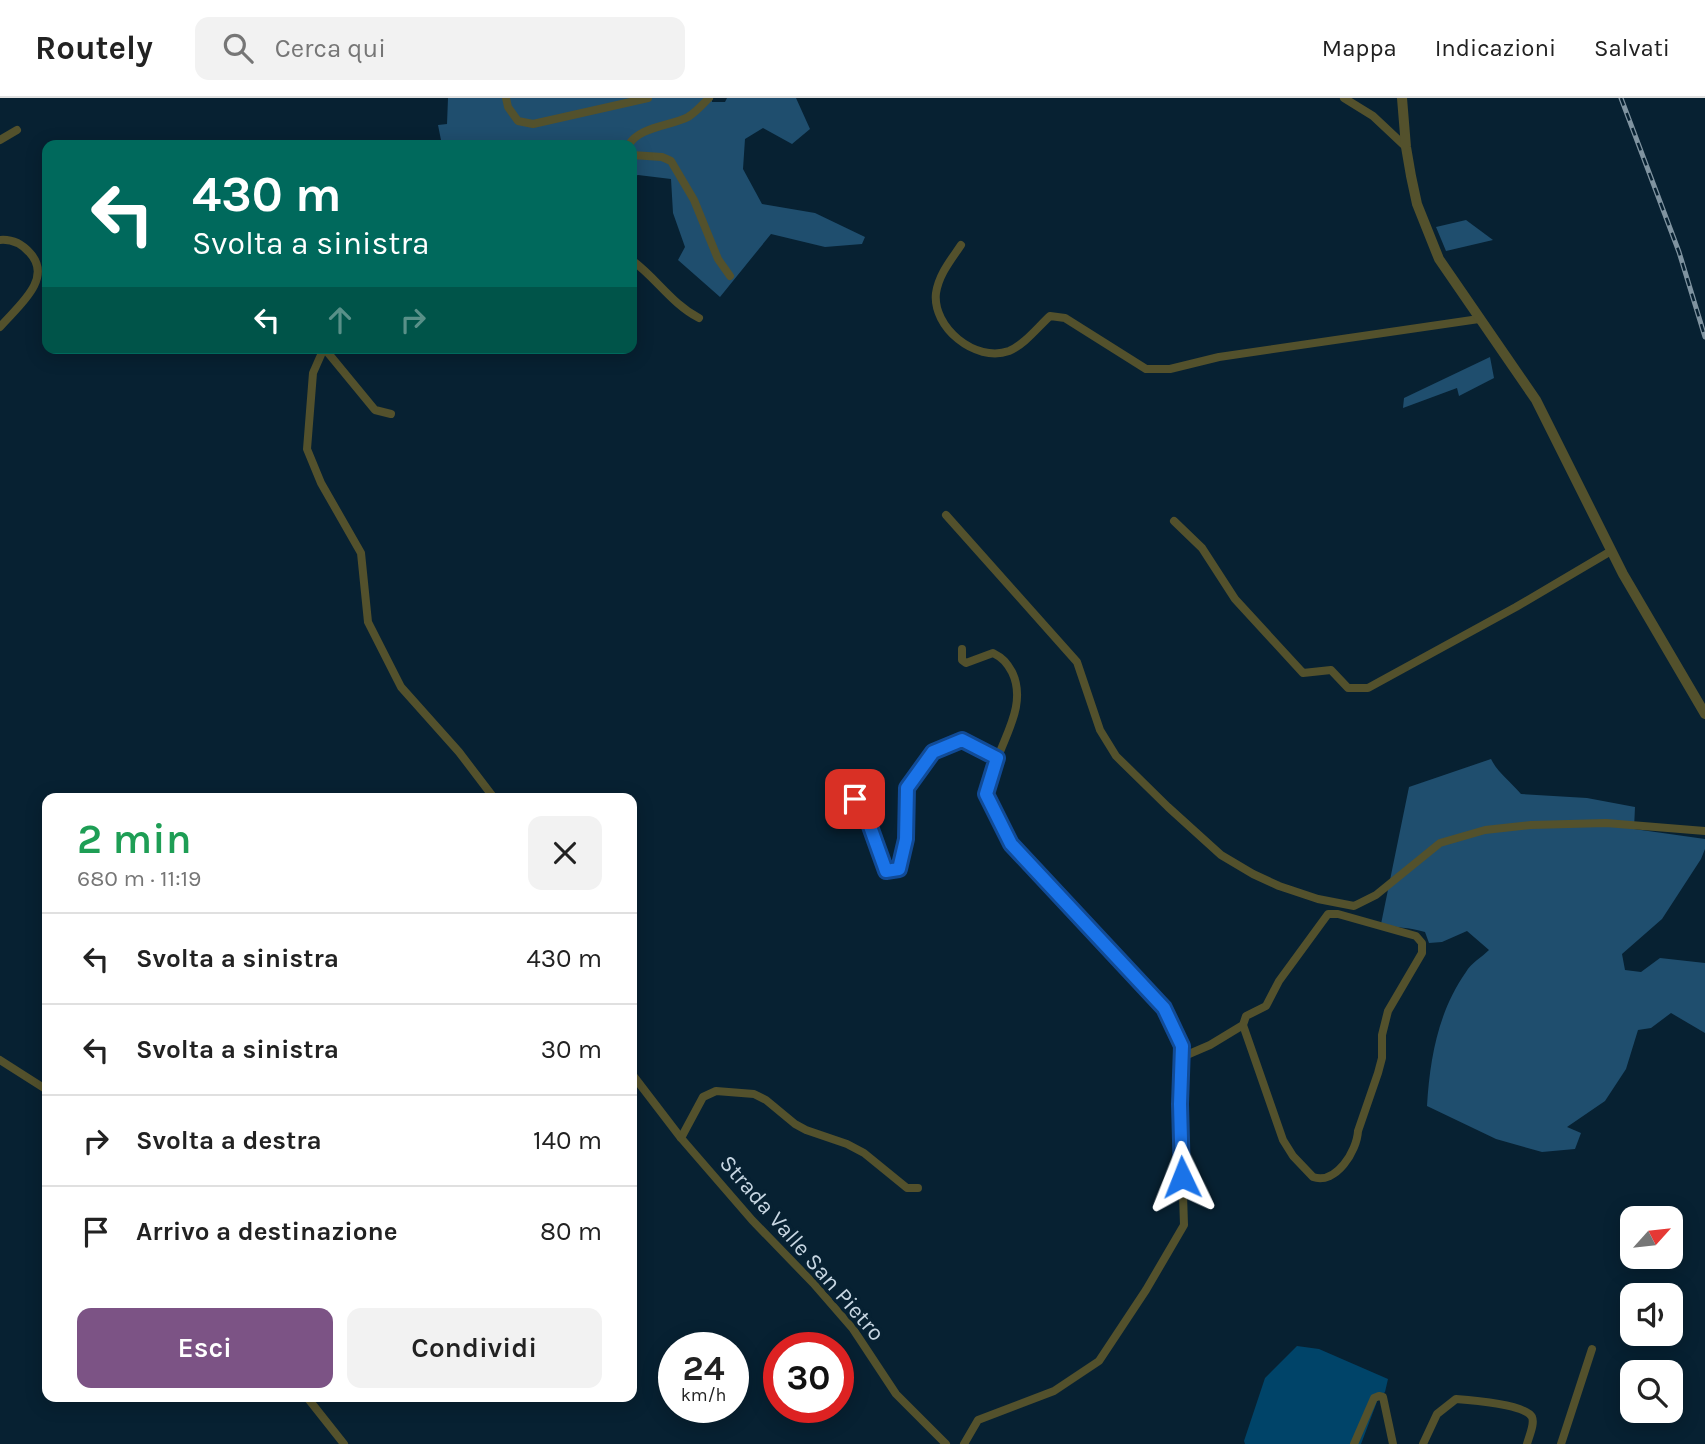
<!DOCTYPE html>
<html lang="it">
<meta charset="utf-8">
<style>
:root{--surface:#fff;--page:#f2f2f2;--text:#222;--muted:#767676;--line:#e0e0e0;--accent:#7c5385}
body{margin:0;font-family:Karla,sans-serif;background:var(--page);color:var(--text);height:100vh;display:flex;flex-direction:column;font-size:26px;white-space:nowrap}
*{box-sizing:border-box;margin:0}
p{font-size:23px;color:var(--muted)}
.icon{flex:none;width:38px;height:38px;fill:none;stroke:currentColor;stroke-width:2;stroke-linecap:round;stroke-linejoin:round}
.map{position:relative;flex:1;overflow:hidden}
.drawer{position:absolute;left:42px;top:695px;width:595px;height:609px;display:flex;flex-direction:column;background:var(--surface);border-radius:14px;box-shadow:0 4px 18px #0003}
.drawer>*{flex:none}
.banner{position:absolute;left:42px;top:42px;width:595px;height:214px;border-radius:14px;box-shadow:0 4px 18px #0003;background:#00695c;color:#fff;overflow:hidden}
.needle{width:46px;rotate:63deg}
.controls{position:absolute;left:1620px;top:1108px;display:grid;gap:14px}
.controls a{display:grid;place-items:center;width:63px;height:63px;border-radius:14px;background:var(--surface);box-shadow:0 4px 18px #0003;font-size:35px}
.speed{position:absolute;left:658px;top:1234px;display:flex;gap:14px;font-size:35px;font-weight:700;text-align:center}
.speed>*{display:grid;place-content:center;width:91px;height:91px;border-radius:50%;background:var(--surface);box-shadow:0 4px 18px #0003;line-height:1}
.speed small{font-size:18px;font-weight:400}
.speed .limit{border:10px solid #d22;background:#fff;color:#111}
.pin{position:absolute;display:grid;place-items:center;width:60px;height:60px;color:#fff;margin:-30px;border-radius:14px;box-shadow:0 4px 10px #0006}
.me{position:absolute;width:77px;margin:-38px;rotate:358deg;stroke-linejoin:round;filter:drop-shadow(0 0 5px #0008)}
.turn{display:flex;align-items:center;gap:24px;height:147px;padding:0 35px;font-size:32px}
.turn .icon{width:91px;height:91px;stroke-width:2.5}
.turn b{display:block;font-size:49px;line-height:60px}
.lanes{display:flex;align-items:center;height:66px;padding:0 35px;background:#0003;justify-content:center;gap:35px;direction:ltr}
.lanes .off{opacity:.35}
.round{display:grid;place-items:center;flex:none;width:74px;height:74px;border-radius:14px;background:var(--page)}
.summary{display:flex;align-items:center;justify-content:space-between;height:119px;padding:0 35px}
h1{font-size:42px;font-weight:600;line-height:52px;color:#1e9e55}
.cta{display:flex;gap:14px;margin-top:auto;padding:14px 35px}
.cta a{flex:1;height:80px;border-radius:14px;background:var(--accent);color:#fff;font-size:28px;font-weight:600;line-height:80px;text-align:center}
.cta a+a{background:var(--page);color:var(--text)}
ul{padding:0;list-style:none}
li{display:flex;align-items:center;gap:21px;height:91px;padding:0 35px;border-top:2px solid var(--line)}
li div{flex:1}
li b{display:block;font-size:26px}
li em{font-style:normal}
header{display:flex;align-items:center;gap:42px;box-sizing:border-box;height:98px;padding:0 35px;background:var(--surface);border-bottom:2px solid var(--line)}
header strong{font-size:33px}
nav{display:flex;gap:38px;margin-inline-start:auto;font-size:24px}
.search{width:490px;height:63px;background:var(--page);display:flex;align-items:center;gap:18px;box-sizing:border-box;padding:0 24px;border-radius:14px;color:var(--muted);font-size:26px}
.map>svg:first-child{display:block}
.green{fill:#004469}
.forest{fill:#1f4e6e}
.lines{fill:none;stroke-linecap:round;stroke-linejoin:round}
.minor{stroke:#53512c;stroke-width:8}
.tertiary{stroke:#53512c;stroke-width:10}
.rail-casing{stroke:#7f93a0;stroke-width:5}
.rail{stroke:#072132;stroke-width:2.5;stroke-dasharray:8;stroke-linecap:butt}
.route-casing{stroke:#114b97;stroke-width:18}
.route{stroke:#1a73e8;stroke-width:12}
.labels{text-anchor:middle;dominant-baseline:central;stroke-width:7;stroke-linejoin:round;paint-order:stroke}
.street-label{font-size:23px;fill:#c7d6e2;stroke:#072132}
</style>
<header>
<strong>Routely</strong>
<div class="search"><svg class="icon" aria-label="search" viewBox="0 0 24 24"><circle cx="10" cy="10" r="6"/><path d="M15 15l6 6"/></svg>Cerca qui</div>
<nav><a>Mappa</a><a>Indicazioni</a><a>Salvati</a></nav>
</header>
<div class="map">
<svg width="1705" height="1346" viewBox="0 0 1705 1346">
<rect width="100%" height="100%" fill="#072132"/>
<polygon class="green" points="1297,1248 1319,1251 1388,1281 1385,1294 1378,1301 1361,1346 1245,1346 1244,1343 1265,1280"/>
<g class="forest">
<polygon points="448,0 712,0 712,4 725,4 727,0 796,0 810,31 792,46 763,30 745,41 743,71 762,106 815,115 865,139 862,146 825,149 771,136 720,199 678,162 685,149 673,115 671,81 638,77 632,79 632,47 442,47 438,27 447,26"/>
<polygon points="1466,122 1493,142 1446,153 1436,129"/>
<polygon points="1490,259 1494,280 1459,298 1457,290 1403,310 1404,300"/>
<path d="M 1491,661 C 1498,675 1510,683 1521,696 L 1587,700 L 1635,709 L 1634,731 L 1705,741 L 1705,751 L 1701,761 L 1662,821 L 1622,856 L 1625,872 L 1641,874 L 1660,860 L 1705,865 L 1705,935 L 1671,915 L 1651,930 L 1638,932 L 1626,971 L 1605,1003 L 1567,1029 L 1581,1035 L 1575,1051 L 1542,1054 L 1496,1041 L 1427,1008 C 1430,960 1438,914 1466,874 C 1471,865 1482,859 1489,852 L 1467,833 L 1442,844 L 1429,845 L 1425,834 C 1409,829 1396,830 1381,826 L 1409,689 Z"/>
</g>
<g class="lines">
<g class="minor">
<polyline points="506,0 508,9 518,23 533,26 648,0"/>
<polyline points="1344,0 1373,18 1406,49"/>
<polyline points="0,42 17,32"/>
<path d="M 629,47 C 638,29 671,28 688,19 C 696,14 702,7 709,0"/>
<polyline points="632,57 662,59 671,63 694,102 718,161 730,178"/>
<path d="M 0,142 C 12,141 22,146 30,155 C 54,181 17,209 0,229"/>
<path d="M 961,147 C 951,162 939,176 936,195 C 932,229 975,265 1009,253 C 1024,247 1038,229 1050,218 L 1065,220 L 1146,271 L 1170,271 L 1219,259 L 1479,221"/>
<path d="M 633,163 C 657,181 672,206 699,220"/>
<polyline points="324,250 313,275 307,351 321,385 361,455 368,524 401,589 459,654 494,700"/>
<polyline points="324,250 375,312 391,316"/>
<polyline points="946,417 1077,564 1100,632 1116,658 1168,709 1221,757 1253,776 1279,788 1318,801 1354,808 1376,797 1440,745 1485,732 1531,727 1606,725 1705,733"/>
<polyline points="1174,423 1202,450 1235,501 1303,575 1331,572 1348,590 1368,590 1516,509 1611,453"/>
<path d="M 962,551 L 962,562 L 966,565 L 993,555 C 1003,560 1007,565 1012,574 C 1026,603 1008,632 998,659 C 993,671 990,684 986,696 L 1011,746 L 1164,910 L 1182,948 L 1180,1006 L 1184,1127 L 1146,1192 L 1099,1263 L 1054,1293 L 978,1322 L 964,1346"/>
<polyline points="843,681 867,720 885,773 899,771 906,741 907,690 933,654 962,642 997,660"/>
<path d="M 1182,959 L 1210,947 L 1243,927 L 1283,1042 L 1293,1058 L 1313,1079 C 1336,1087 1357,1053 1358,1033 L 1378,975 L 1382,960 L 1382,937 L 1388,913 L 1422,855 L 1422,845 L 1416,838 L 1338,816 L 1328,816 L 1279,883 L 1266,908 L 1246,918 L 1243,927"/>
<polyline points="0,962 47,992"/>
<polyline points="632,976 681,1040 752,1122 813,1185 853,1231 896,1296 946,1346"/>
<polyline points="681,1040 703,999 716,993 754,996 766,1002 795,1026 806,1032 847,1046 864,1055 907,1090 918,1090"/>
<polyline points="306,1298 344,1346"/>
<polyline points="1354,1346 1374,1300 1379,1298 1383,1299 1393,1346"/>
<path d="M 1423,1346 L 1437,1316 L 1456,1301 C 1470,1302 1525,1306 1532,1319 C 1535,1326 1529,1338 1527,1346"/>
<polyline points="1561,1346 1592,1251"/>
</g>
<polyline class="tertiary" points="1402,0 1406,49 1411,78 1417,106 1439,161 1536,302 1623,476 1705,616"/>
<g class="rail-casing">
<polyline id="rail" points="1621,0 1679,154 1705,239"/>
</g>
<use href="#rail" class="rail"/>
</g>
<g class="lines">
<g class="route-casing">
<polyline id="route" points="855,701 867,720 886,773 899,771 906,741 907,690 933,654 962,642 997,660 986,696 1011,746 1164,910 1182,948 1180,1006 1182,1079"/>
</g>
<use href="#route" class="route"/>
</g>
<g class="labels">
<g class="street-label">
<text transform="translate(802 1150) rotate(49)">Strada Valle San Pietro</text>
</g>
</g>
</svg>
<div class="controls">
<a><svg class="needle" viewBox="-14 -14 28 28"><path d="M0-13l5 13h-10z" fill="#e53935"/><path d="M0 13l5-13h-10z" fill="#767676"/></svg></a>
<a><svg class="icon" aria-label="sound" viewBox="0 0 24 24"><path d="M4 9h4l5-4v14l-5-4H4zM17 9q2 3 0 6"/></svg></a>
<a><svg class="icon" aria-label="search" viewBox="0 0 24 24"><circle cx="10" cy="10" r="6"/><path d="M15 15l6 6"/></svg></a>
</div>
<div class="speed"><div>24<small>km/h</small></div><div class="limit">30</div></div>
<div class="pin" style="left:855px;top:701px;background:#d93025"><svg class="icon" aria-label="arrive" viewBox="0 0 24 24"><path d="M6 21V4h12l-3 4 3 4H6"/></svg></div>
<svg class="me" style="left:1182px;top:1079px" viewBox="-20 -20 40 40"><path d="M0-17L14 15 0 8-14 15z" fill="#1a73e8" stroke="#fff" stroke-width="4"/></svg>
<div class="banner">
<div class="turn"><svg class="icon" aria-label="left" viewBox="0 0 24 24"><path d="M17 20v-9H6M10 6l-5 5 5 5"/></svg><div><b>430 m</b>Svolta a sinistra</div></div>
<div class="lanes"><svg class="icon" aria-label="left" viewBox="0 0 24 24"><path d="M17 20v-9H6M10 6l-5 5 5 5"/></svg><svg class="icon off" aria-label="ahead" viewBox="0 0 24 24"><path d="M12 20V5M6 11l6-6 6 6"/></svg><svg class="icon off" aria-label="right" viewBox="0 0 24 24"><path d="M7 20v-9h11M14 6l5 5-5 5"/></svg></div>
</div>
<section class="drawer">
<div class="summary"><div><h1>2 min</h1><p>680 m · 11:19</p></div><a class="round"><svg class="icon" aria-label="close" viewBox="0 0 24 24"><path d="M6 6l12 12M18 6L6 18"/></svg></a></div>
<ul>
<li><svg class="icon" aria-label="left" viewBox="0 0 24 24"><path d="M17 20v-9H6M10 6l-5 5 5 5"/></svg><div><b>Svolta a sinistra</b></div><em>430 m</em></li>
<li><svg class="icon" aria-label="left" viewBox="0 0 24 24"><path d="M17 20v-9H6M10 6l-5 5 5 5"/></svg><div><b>Svolta a sinistra</b></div><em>30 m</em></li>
<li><svg class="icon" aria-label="right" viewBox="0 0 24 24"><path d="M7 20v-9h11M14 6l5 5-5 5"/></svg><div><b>Svolta a destra</b></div><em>140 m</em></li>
<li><svg class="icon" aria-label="arrive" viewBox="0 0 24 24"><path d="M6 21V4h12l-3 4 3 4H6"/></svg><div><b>Arrivo a destinazione</b></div><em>80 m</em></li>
</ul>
<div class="cta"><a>Esci</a><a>Condividi</a></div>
</section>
</div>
